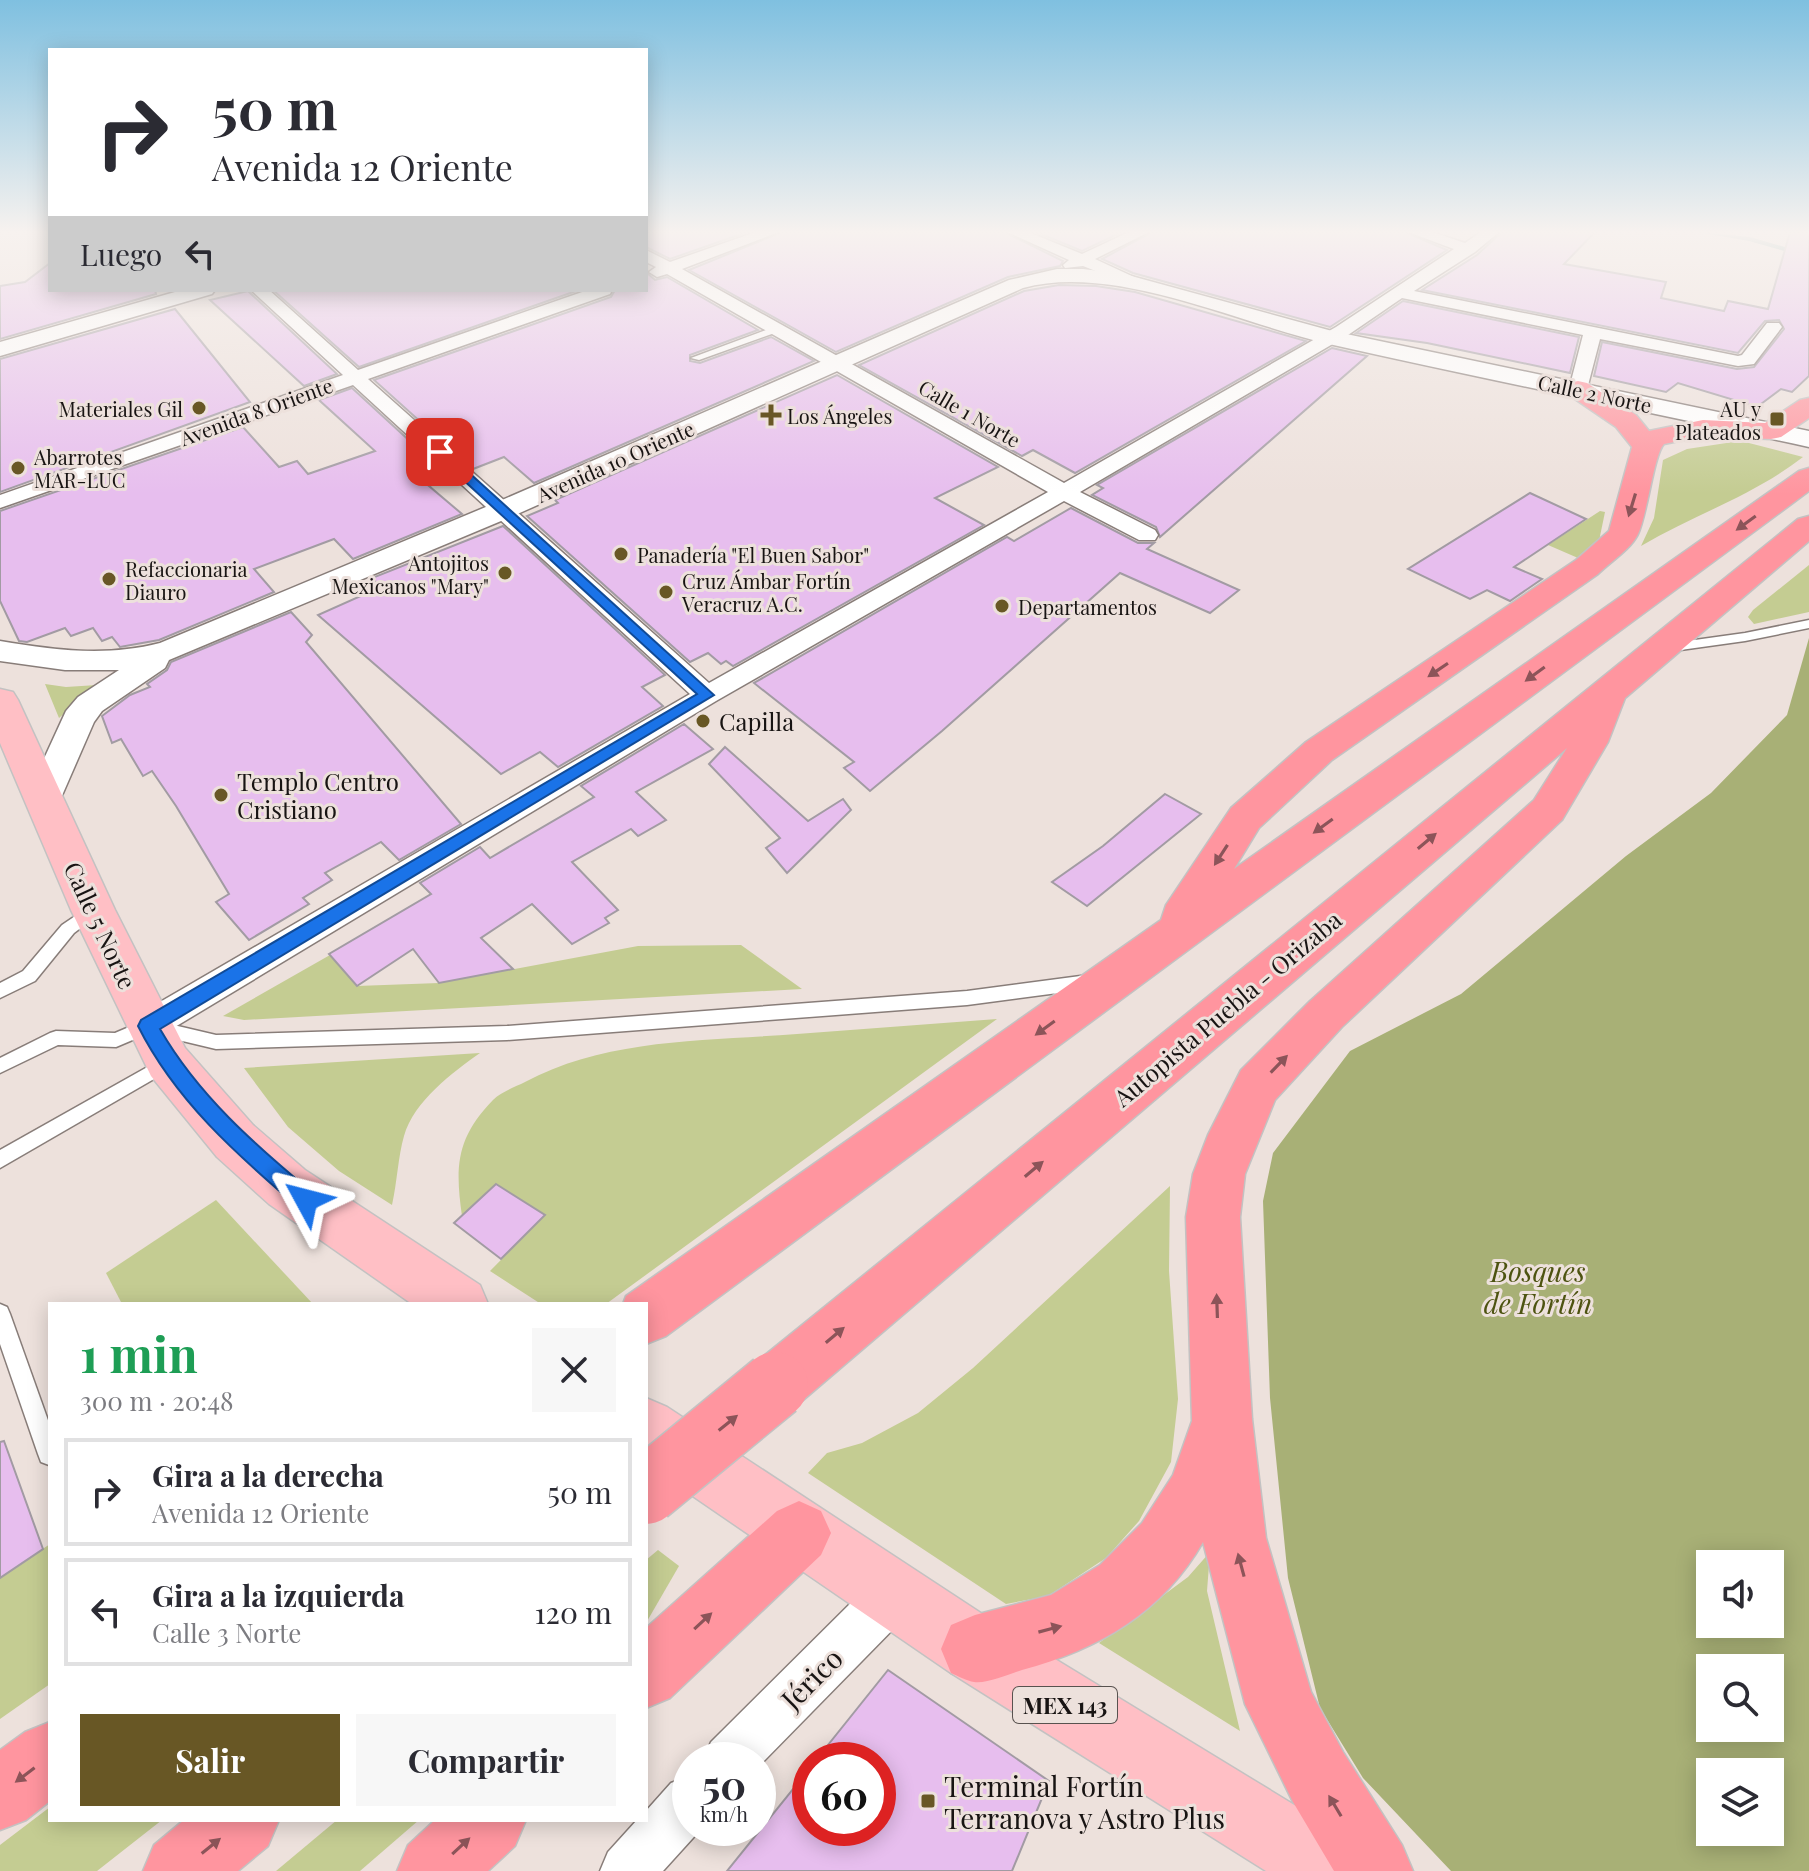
<!DOCTYPE html>
<html lang="es">
<meta charset="utf-8">
<style>
:root{--surface:#fff;--page:#f7f7f7;--text:#2b2b33;--muted:#7c7c81;--line:#e1e1e2;--accent:#685725}
body{margin:0;font-family:"Playfair Display",serif;background:var(--page);color:var(--text);height:100vh;display:flex;flex-direction:column;font-size:30px;white-space:nowrap}
*{box-sizing:border-box;margin:0}
p{font-size:26px;color:var(--muted)}
.icon{flex:none;width:44px;height:44px;fill:none;stroke:currentColor;stroke-width:2;stroke-linecap:round;stroke-linejoin:round}
.map{position:relative;flex:1;overflow:hidden}
.details{position:absolute;left:48px;top:1302px;width:600px;height:520px;display:flex;flex-direction:column;background:var(--surface);border-radius:0px;box-shadow:0 4px 20px #0003}
.details>*{flex:none}
.top-card{position:absolute;left:48px;top:48px;width:600px;height:244px;border-radius:0px;box-shadow:0 4px 20px #0003;background:#fff;color:var(--text);overflow:hidden}
.buttons{position:absolute;left:1696px;top:1550px;display:grid;gap:16px}
.buttons a{display:grid;place-items:center;width:88px;height:88px;border-radius:0px;background:var(--surface);box-shadow:0 4px 20px #0003;font-size:40px}
.speed{position:absolute;left:672px;top:1742px;display:flex;gap:16px;font-size:40px;font-weight:700;text-align:center}
.speed>*{display:grid;place-content:center;width:104px;height:104px;border-radius:50%;background:var(--surface);box-shadow:0 4px 20px #0003;line-height:1}
.speed small{font-size:20px;font-weight:400}
.speed .limit{border:12px solid #d22;background:#fff;color:#111}
.pin{position:absolute;display:grid;place-items:center;width:68px;height:68px;color:#fff;margin:-34px;border-radius:16px;box-shadow:0 4px 12px #0006}
.me{position:absolute;width:88px;margin:-44px;rotate:308deg;stroke-linejoin:round;filter:drop-shadow(0 0 6px #0008)}
.turn{display:flex;align-items:center;gap:28px;height:168px;padding:0 32px;font-size:36px}
.turn .icon{width:104px;height:104px;stroke-width:2.5}
.turn b{display:block;font-size:56px;line-height:68px}
.then{display:flex;align-items:center;height:76px;padding:0 32px;background:#0003;gap:16px;font-size:30px}
.round{display:grid;place-items:center;flex:none;width:84px;height:84px;border-radius:0px;background:var(--page)}
.headline{display:flex;align-items:center;justify-content:space-between;height:136px;padding:0 32px}
h1{font-size:48px;font-weight:700;line-height:60px;color:#1e9e55}
.action{display:flex;gap:16px;margin-top:auto;padding:16px 32px}
.action a{flex:1;height:92px;border-radius:0px;background:var(--accent);color:#fff;font-size:32px;font-weight:700;line-height:92px;text-align:center}
.action a+a{background:var(--page);color:var(--text)}
ul{padding:0;list-style:none}
li{display:flex;align-items:center;gap:24px;height:108px;margin:0 16px 12px;padding:0 16px;border:4px solid var(--line);border-radius:0px}
li div{flex:1}
li b{display:block;font-size:30px}
li em{font-style:normal}
.map>svg:first-child{display:block}
.green{fill:#c4cc92}
.forest{fill:#a8b076;fill-rule:evenodd}
.lines{fill:none;stroke-linecap:round;stroke-linejoin:round}
.stream{fill:#629a9a;fill-rule:evenodd}
.building{fill:#e7beee;stroke:#a29ba3;stroke-width:2}
.service-casing{stroke:#887d79;stroke-width:3}
.minor-casing{stroke:#887d79;stroke-width:3}
.tertiary-casing{stroke:#887d79;stroke-width:3}
.primary-casing{stroke:#c3c2c2;stroke-width:3}
.motorway-casing{stroke:#c3c2c2;stroke-width:3}
.service{fill:#fff;fill-rule:evenodd}
.minor{fill:#fff;fill-rule:evenodd}
.tertiary{fill:#fff;fill-rule:evenodd}
.primary{fill:#ffbfc5;fill-rule:evenodd}
.motorway{fill:#ff959f;fill-rule:evenodd}
.motorway-bridge-casing{stroke:#c3c2c2;stroke-width:69;stroke-linecap:butt}
.motorway-bridge{stroke:#ff959f;stroke-width:66}
.oneway{fill:#8c5459}
.route{fill:#1a73e8;stroke:#114b97;stroke-width:2}
.poi-dot{fill:#685725;stroke:#ede1dc;stroke-width:3}
.labels{text-anchor:middle;dominant-baseline:central;stroke-width:6;stroke-linejoin:round;paint-order:stroke}
.far-street-label{font-size:20px;fill:#181413;stroke:#ede1dc}
.far-poi-label{font-size:20px;fill:#181413;stroke:#ede1dc;text-anchor:start}
.shield{fill:#ede1dc;stroke:#58524f;stroke-width:2}
.shield-label{font-size:22px;font-weight:bold;fill:#181413}
.poi-label{font-size:24px;fill:#181413;stroke:#ede1dc;text-anchor:start}
.street-label{font-size:24px;fill:#181413;stroke:#ede1dc}
.near-park-label{font-size:28px;font-style:italic;fill:#4d5310;stroke:#ede1dc}
.near-street-label{font-size:28px;fill:#181413;stroke:#ede1dc}
.near-poi-label{font-size:28px;fill:#181413;stroke:#ede1dc;text-anchor:start}
</style>
<div class="map">
<svg width="1809" height="1871" viewBox="0 0 1809 1871">
<rect width="100%" height="100%" fill="#ede1dc"/>
<g class="green">
<path d="M 1733,442 L 1749,443 L 1803,457 C 1754,495 1694,515 1641,546 L 1654,518 L 1663,460 L 1687,449 Z"/>
<polygon points="1600,511 1605,512 1599,541 1578,558 1548,545"/>
<polygon points="1809,565 1809,612 1754,624 1748,617 1753,610"/>
<polygon points="45,684 66,687 97,685 59,718"/>
<polygon points="741,945 802,989 244,1020 223,1016 330,955 357,986 439,983 638,946"/>
<path d="M 997,1019 L 606,1304 L 541,1304 L 490,1271 L 545,1215 L 496,1184 L 462,1216 C 455,1167 456,1138 493,1100 C 501,1092 515,1087 525,1082 C 607,1038 706,1041 797,1034 C 864,1029 930,1024 997,1019 Z"/>
<path d="M 480,1053 C 452,1073 414,1101 404,1136 C 398,1157 397,1183 392,1205 L 339,1171 L 288,1127 L 244,1068 Z"/>
<polygon points="1170,1186 1169,1271 1178,1399 1171,1462 1139,1521 1106,1558 1048,1596 1006,1604 808,1473 827,1453 862,1443 918,1413 973,1368"/>
<polygon points="216,1200 313,1304 122,1304 106,1273"/>
<polygon points="50,1544 50,1684 0,1719 0,1578"/>
<polygon points="658,1550 679,1566 646,1623 646,1560"/>
<polygon points="1210,1552 1207,1591 1240,1731 1099,1643 1188,1577"/>
<polygon points="50,1807 50,1820 162,1820 97,1871 0,1871 0,1845"/>
<polygon points="337,1820 419,1820 360,1871 276,1871"/>
</g>
<path class="forest" d="M 1809,638 L 1809,1871 L 1451,1871 L 1363,1778 L 1320,1708 L 1288,1578 L 1270,1398 L 1263,1201 L 1273,1153 L 1350,1051 L 1461,994 L 1626,856 L 1711,793 L 1787,715 ZM 1710,1564 L 1770,1564 L 1770,1624 L 1710,1624 ZM 1710,1668 L 1770,1668 L 1770,1728 L 1710,1728 ZM 1710,1772 L 1770,1772 L 1770,1832 L 1710,1832 Z"/>
<g class="lines">
<polygon class="stream" points="1697,232 1750,237 1809,254 1809,258 1749,241"/>
</g>
<g class="building">
<polygon points="646,232 747,232 670,259 646,247"/>
<polygon points="782,232 1004,232 1063,261 1060,266 1008,277 836,352 689,270"/>
<polygon points="1036,232 1122,232 1082,251"/>
<polygon points="1152,232 1405,232 1447,250 1330,327 1133,273 1102,259"/>
<polygon points="1502,232 1595,232 1564,264 1666,282 1661,298 1724,311 1728,301 1768,309 1790,232 1809,232 1809,376 1792,392 1781,389 1757,407 1678,383 1666,392 1594,376 1602,342 1737,369 1754,367 1784,329 1779,320 1765,321 1738,353 1422,290 1477,255"/>
<polygon points="50,263 50,290 155,290 156,294 0,339 0,286 25,282"/>
<polygon points="646,272 655,280 667,277 758,330 690,355 690,361 700,363 771,337 814,361 534,483 504,457 473,469 374,380 611,297 615,290 646,290"/>
<polygon points="1059,285 1096,286 1135,292 1306,341 1075,473 1033,450 1022,456 859,365 1024,291"/>
<polygon points="273,290 579,290 359,367"/>
<polygon points="248,291 249,292 337,374 304,386 210,300"/>
<polygon points="1403,301 1579,337 1570,373 1427,343 1356,333"/>
<polygon points="175,309 250,402 0,492 0,359"/>
<polygon points="1332,348 1367,356 1160,537 1156,527 1092,495 1103,488 1097,485"/>
<polygon points="837,375 998,467 935,498 984,525 733,666 726,661 721,664 708,653 690,662 527,516 558,503 555,500"/>
<polygon points="352,388 450,478 429,486 462,514 353,559 334,539 254,569 274,592 159,640 120,647 112,637 102,641 93,628 71,636 65,628 27,642 19,641 0,601 0,511 243,427 279,467 297,461 308,474 375,451 319,400"/>
<polygon points="1530,493 1586,519 1514,567 1542,579 1510,601 1487,590 1470,599 1408,569"/>
<polygon points="1071,508 1138,543 1154,543 1147,549 1239,590 1210,613 1120,573 942,731 870,791 844,768 854,762 754,683 1007,537 1014,541"/>
<polygon points="503,526 665,675 642,687 663,706 558,767 540,752 501,774 318,615 381,587 372,578"/>
<polygon points="291,612 312,635 306,642 461,824 399,860 381,842 325,873 332,880 303,898 309,904 249,940 216,902 229,894 176,806 152,771 143,776 121,739 112,743 102,716 130,695 150,687 147,684 167,670 171,662"/>
<polygon points="684,724 713,749 636,792 666,820 638,836 631,829 572,862 618,910 605,918 609,923 572,944 532,904 481,938 513,969 439,983 413,949 357,986 329,954 431,894 420,883 480,847 490,858 594,797 581,786"/>
<polygon points="725,747 808,821 843,799 851,810 787,873 766,848 780,838 709,764"/>
<polygon points="1165,794 1201,814 1087,906 1052,882 1103,846"/>
<polygon points="496,1184 545,1215 501,1259 454,1223"/>
<polygon points="4,1441 43,1549 0,1578 0,1442"/>
<polygon points="888,1670 1049,1781 1012,1871 727,1871 810,1768 810,1828 878,1828 878,1760 816,1760"/>
</g>
<g class="lines">
<g class="service-casing">
<g id="service">
<polygon points="777,326 780,327 780,331 699,360 691,358"/>
<polygon points="1809,620 1809,628 1745,641 1666,652 1660,648 1666,644 1745,633"/>
<polygon points="93,904 99,906 101,910 99,914 74,933 35,981 0,998 0,983 23,971 62,925"/>
<polygon points="1088,975 1094,977 1096,982 1094,987 1088,989 967,1005 507,1040 216,1049 149,1033 116,1047 58,1045 0,1073 0,1058 50,1033 56,1031 115,1033 148,1019 216,1035 507,1026 967,991"/>
<polygon points="167,1056 173,1058 176,1063 173,1068 0,1168 0,1150"/>
<polygon points="0,1304 7,1307 10,1314 50,1426 49,1465 41,1462 38,1454 0,1344"/>
</g>
</g>
<g class="minor-casing">
<g id="minor">
<polygon points="756,232 779,232 682,269 1064,483 1336,327 1454,249 1408,232 1432,232 1465,243 1481,232 1499,232 1475,252 1414,291 1738,356 1742,355 1767,323 1779,323 1782,327 1754,364 1738,366 1600,339 1587,389 1578,395 1569,389 1583,335 1402,298 1348,335 1080,492 1155,530 1158,535 1155,540 1139,540 1064,501 716,701 160,1036 148,1040 136,1036 131,1026 136,1016 690,694 353,385 0,508 0,495 343,375 251,290 269,290 358,370 588,290 612,290 610,294 368,379 709,683 1048,492 667,274 657,277 649,272 656,267 646,262 646,250 670,262"/>
<polygon points="1007,232 1028,232 1082,254 1129,232 1149,232 1095,259 1149,284 1141,289 1083,266 1065,268 1063,265 1069,260"/>
<polygon points="893,1571 910,1578 917,1595 910,1612 758,1767 758,1760 703,1760 711,1742 876,1578"/>
<polygon points="690,1776 690,1828 702,1828 663,1871 600,1871 608,1852 637,1820 646,1820 646,1811 671,1783"/>
</g>
</g>
<g class="tertiary-casing">
<g id="tertiary">
<path d="M 1057,269 L 1083,269 L 1124,274 L 1332,331 L 1809,431 L 1809,447 C 1649,412 1489,380 1329,344 C 1238,323 1114,263 1023,288 L 513,516 L 169,660 L 165,668 L 102,711 L 94,722 L 57,807 L 44,810 L 31,807 L 26,798 L 66,711 L 78,697 L 119,670 L 65,670 L 0,661 L 0,641 C 54,650 106,657 160,643 L 493,504 L 1009,280 Z"/>
<polygon points="182,290 215,290 212,294 0,356 0,342"/>
</g>
</g>
<g class="primary-casing">
<g id="primary">
<polygon points="0,689 13,692 18,700 115,910 185,1048 253,1125 305,1170 480,1285 488,1304 412,1304 269,1204 217,1157 151,1076 71,910 0,743"/>
<polygon points="646,1398 667,1407 999,1625 1360,1845 1371,1871 1266,1871 951,1673 646,1464"/>
</g>
</g>
<g class="motorway-casing">
<g id="motorway">
<path d="M 1578,381 L 1587,383 L 1636,415 L 1649,431 L 1703,420 L 1765,423 L 1800,400 L 1809,398 L 1809,418 L 1781,437 L 1771,439 L 1703,436 L 1664,444 C 1654,454 1647,516 1638,534 C 1631,549 1610,562 1598,574 L 1332,760 L 1259,828 L 1234,869 L 1799,471 L 1809,468 L 1809,491 L 666,1336 L 646,1344 L 646,1304 L 623,1304 L 626,1296 L 1161,920 L 1166,905 L 1231,808 L 1306,742 L 1576,560 L 1609,531 L 1632,447 L 1616,427 L 1569,395 L 1565,389 L 1569,383 Z"/>
<path d="M 1809,516 L 1809,541 L 1625,698 L 1608,742 L 1562,820 L 1342,1027 L 1275,1100 L 1245,1174 L 1240,1217 L 1252,1419 L 1266,1538 L 1311,1692 L 1343,1752 L 1402,1845 L 1413,1871 L 1334,1871 L 1293,1802 L 1245,1704 L 1203,1542 C 1162,1613 1099,1649 1022,1670 C 1009,1674 987,1684 974,1682 C 967,1681 958,1676 951,1673 L 941,1649 L 951,1625 L 975,1615 L 1051,1595 L 1100,1565 L 1142,1523 L 1173,1475 L 1192,1421 L 1186,1217 L 1193,1174 L 1208,1135 L 1241,1070 L 1310,1001 L 1534,800 L 1567,748 L 796,1406 L 775,1414 L 754,1406 L 746,1385 L 754,1364 L 1798,519 Z"/>
<polygon points="799,1501 821,1511 831,1533 821,1555 670,1698 646,1708 646,1628 777,1511"/>
<polygon points="50,1722 50,1801 26,1820 0,1830 0,1750 25,1732"/>
<polygon points="184,1820 279,1820 268,1846 238,1871 143,1871 154,1845"/>
<polygon points="435,1820 526,1820 515,1846 488,1871 397,1871 408,1845"/>
</g>
</g>
<use href="#service" class="service"/>
<use href="#minor" class="minor"/>
<use href="#tertiary" class="tertiary"/>
<use href="#primary" class="primary"/>
<use href="#motorway" class="motorway"/>
<g class="motorway-bridge-casing">
<polyline id="motorway-bridge" points="646,1491 775,1385"/>
</g>
<use href="#motorway-bridge" class="motorway-bridge"/>
</g>
<defs><path id="oneway-solid" d="M-6-.8H1V-3.2L6.5 0L1 3.2V.8H-6Z" transform="scale(2)"/></defs>
<g class="oneway">
<use href="#oneway-solid" transform="translate(1632 505) rotate(107)"/>
<use href="#oneway-solid" transform="translate(1746 523) rotate(144)"/>
<use href="#oneway-solid" transform="translate(1438 670) rotate(146)"/>
<use href="#oneway-solid" transform="translate(1535 674) rotate(144)"/>
<use href="#oneway-solid" transform="translate(1323 826) rotate(144)"/>
<use href="#oneway-solid" transform="translate(1427 841) rotate(-40)"/>
<use href="#oneway-solid" transform="translate(1221 855) rotate(123)"/>
<use href="#oneway-solid" transform="translate(1045 1028) rotate(144)"/>
<use href="#oneway-solid" transform="translate(1279 1064) rotate(-46)"/>
<use href="#oneway-solid" transform="translate(1034 1169) rotate(-40)"/>
<use href="#oneway-solid" transform="translate(1217 1306) rotate(-92)"/>
<use href="#oneway-solid" transform="translate(835 1335) rotate(-40)"/>
<use href="#oneway-solid" transform="translate(728 1423) rotate(-39)"/>
<use href="#oneway-solid" transform="translate(1241 1565) rotate(-105)"/>
<use href="#oneway-solid" transform="translate(703 1621) rotate(-43)"/>
<use href="#oneway-solid" transform="translate(1050 1629) rotate(-15)"/>
<use href="#oneway-solid" transform="translate(25 1775) rotate(143)"/>
<use href="#oneway-solid" transform="translate(1335 1806) rotate(-121)"/>
<use href="#oneway-solid" transform="translate(211 1846) rotate(-39)"/>
<use href="#oneway-solid" transform="translate(461 1846) rotate(-43)"/>
</g>
<linearGradient id="sky" x2="0" y2="1"><stop stop-color="#7fc0e0"/><stop offset="0.47" stop-color="#f7f2ef"/><stop offset="1" stop-color="#f7f2ef" stop-opacity="0"/></linearGradient>
<rect width="1809" height="494" fill="url(#sky)"/>
<path class="route" d="M 436,450 L 444,450 L 714,695 L 160,1029 C 198,1095 255,1145 313,1193 L 316,1200 L 313,1207 L 306,1210 L 298,1207 C 236,1154 175,1100 138,1026 L 141,1020 L 697,694 L 436,455 Z"/>
<g class="poi-dot">
<circle cx="199" cy="408" r="8"/>
<path d="M767 403h8v8h8v8h-8v8h-8v-8h-8v-8h8z"/>
<rect x="1769" y="411" width="16" height="16" rx="4"/>
<circle cx="18" cy="468" r="8"/>
<circle cx="621" cy="554" r="8"/>
<circle cx="505" cy="573" r="8"/>
<circle cx="109" cy="579" r="8"/>
<circle cx="666" cy="592" r="8"/>
<circle cx="1002" cy="606" r="8"/>
<circle cx="703" cy="721" r="8"/>
<circle cx="221" cy="795" r="8"/>
<rect x="920" y="1793" width="16" height="16" rx="4"/>
</g>
<g class="labels">
<g class="far-street-label">
<text transform="translate(1595 393) rotate(12)">Calle 2 Norte</text>
<text transform="translate(256 411) rotate(-20)">Avenida 8 Oriente</text>
<text transform="translate(970 413) rotate(30)">Calle 1 Norte</text>
<text transform="translate(615 461) rotate(-24)">Avenida 10 Oriente</text>
</g>
<g class="far-poi-label">
<text x="183" y="408" text-anchor="end">Materiales Gil</text>
<text x="1761" y="408" text-anchor="end">AU y<tspan x="1761" dy="23">Plateados</tspan></text>
<text x="787" y="415">Los Ángeles</text>
<text x="34" y="456">Abarrotes<tspan x="34" dy="23">MAR-LUC</tspan></text>
<text x="637" y="554">Panadería "El Buen Sabor"</text>
<text x="489" y="562" text-anchor="end">Antojitos<tspan x="489" dy="23">Mexicanos "Mary"</tspan></text>
<text x="125" y="568">Refaccionaria<tspan x="125" dy="23">Diauro</tspan></text>
<text x="682" y="580">Cruz Ámbar Fortín<tspan x="682" dy="23">Veracruz A.C.</tspan></text>
<text x="1018" y="606">Departamentos</text>
</g>
<rect class="shield" x="1013" y="1687" width="104" height="36" rx="6"/>
<g class="shield-label">
<text x="1065" y="1705">MEX 143</text>
</g>
<g class="poi-label">
<text x="719" y="721">Capilla</text>
<text x="237" y="781">Templo Centro<tspan x="237" dy="28">Cristiano</tspan></text>
</g>
<g class="street-label">
<text transform="translate(101 925) rotate(65)">Calle 5 Norte</text>
<text transform="translate(1227 1008) rotate(-40)">Autopista Puebla - Orizaba</text>
</g>
<g class="near-park-label">
<text x="1538" y="1270">Bosques<tspan x="1538" dy="32">de Fortín</tspan></text>
</g>
<g class="near-street-label">
<text transform="translate(811 1678) rotate(-45)">Jérico</text>
</g>
<g class="near-poi-label">
<text x="944" y="1785">Terminal Fortín<tspan x="944" dy="32">Terranova y Astro Plus</tspan></text>
</g>
</g>
</svg>
<div class="buttons">
<a><svg class="icon" aria-label="sound" viewBox="0 0 24 24"><path d="M4 9h4l5-4v14l-5-4H4zM17 9q2 3 0 6"/></svg></a>
<a><svg class="icon" aria-label="search" viewBox="0 0 24 24"><circle cx="10" cy="10" r="6"/><path d="M15 15l6 6"/></svg></a>
<a><svg class="icon" aria-label="layers" viewBox="0 0 24 24"><path d="M12 4l9 5-9 5-9-5zM3 14l9 5 9-5"/></svg></a>
</div>
<div class="speed"><div>50<small>km/h</small></div><div class="limit">60</div></div>
<div class="pin" style="left:440px;top:452px;background:#d93025"><svg class="icon" aria-label="arrive" viewBox="0 0 24 24"><path d="M6 21V4h12l-3 4 3 4H6"/></svg></div>
<svg class="me" style="left:306px;top:1200px" viewBox="-20 -20 40 40"><path d="M0-17L14 15 0 8-14 15z" fill="#1a73e8" stroke="#fff" stroke-width="4"/></svg>
<div class="top-card">
<div class="turn"><svg class="icon" aria-label="right" viewBox="0 0 24 24"><path d="M7 20v-9h11M14 6l5 5-5 5"/></svg><div><b>50 m</b>Avenida 12 Oriente</div></div>
<div class="then">Luego<svg class="icon" aria-label="left" viewBox="0 0 24 24"><path d="M17 20v-9H6M10 6l-5 5 5 5"/></svg></div>
</div>
<section class="details">
<div class="headline"><div><h1>1 min</h1><p>300 m · 20:48</p></div><a class="round"><svg class="icon" aria-label="close" viewBox="0 0 24 24"><path d="M6 6l12 12M18 6L6 18"/></svg></a></div>
<ul>
<li><svg class="icon" aria-label="right" viewBox="0 0 24 24"><path d="M7 20v-9h11M14 6l5 5-5 5"/></svg><div><b>Gira a la derecha</b><p>Avenida 12 Oriente</p></div><em>50 m</em></li>
<li><svg class="icon" aria-label="left" viewBox="0 0 24 24"><path d="M17 20v-9H6M10 6l-5 5 5 5"/></svg><div><b>Gira a la izquierda</b><p>Calle 3 Norte</p></div><em>120 m</em></li>
</ul>
<div class="action"><a>Salir</a><a>Compartir</a></div>
</section>
</div>
